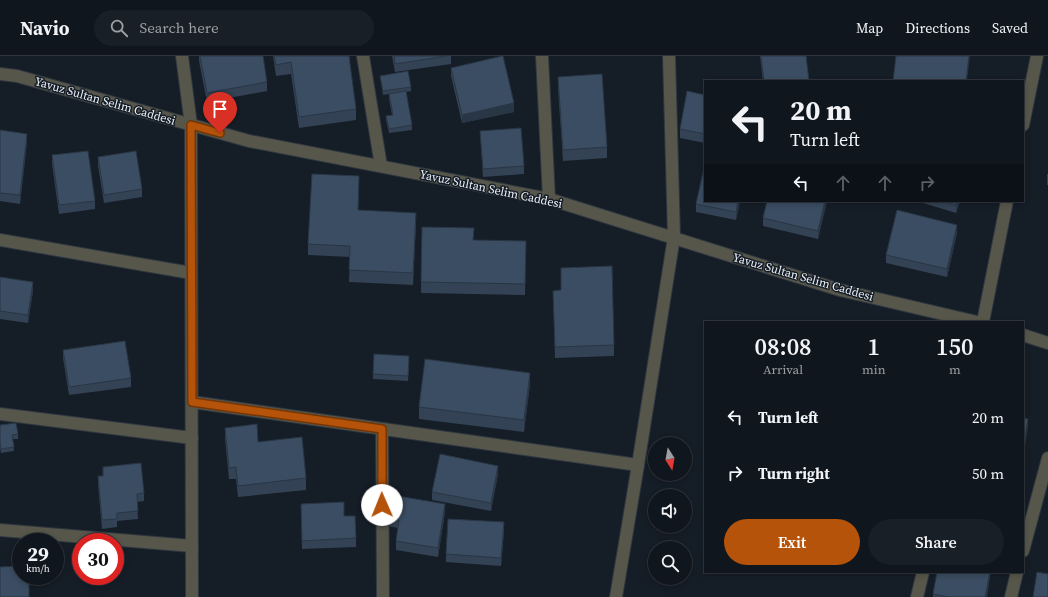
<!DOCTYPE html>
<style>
:root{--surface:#10161d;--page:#191f26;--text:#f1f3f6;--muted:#9c9fa4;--line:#30353b;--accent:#b45309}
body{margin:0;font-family:"Source Serif 4",serif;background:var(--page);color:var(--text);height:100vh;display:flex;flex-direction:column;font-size:15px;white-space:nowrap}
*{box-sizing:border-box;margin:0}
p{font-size:13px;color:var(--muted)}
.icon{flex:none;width:22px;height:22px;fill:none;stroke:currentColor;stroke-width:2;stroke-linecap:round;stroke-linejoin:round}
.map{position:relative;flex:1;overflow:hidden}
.side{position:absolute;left:704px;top:265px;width:320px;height:252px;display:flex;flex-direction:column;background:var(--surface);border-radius:0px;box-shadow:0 2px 6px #0003,0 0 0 1px var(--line)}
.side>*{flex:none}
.guide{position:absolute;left:704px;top:24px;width:320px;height:122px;border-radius:0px;box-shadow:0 2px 6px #0003,0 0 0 1px var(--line);background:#10161d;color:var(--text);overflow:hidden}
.needle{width:26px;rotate:169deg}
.tools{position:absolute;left:648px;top:381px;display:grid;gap:8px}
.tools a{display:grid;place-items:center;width:44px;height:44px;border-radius:50%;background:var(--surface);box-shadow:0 2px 6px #0003,0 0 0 1px var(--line);font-size:20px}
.speed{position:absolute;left:12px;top:477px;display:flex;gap:8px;font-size:20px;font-weight:700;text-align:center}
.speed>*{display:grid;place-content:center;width:52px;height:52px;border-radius:50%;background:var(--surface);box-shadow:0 2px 6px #0003,0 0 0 1px var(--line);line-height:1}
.speed small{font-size:10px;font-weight:400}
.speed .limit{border:6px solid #d22;background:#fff;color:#111}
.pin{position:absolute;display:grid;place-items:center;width:34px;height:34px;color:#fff;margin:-41px -17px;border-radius:50% 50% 50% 0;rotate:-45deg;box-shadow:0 0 4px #0007}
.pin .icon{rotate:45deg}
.me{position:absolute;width:44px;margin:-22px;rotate:359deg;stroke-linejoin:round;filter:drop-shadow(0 0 3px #0008)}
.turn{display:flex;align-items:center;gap:14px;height:84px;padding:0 20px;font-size:18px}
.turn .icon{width:52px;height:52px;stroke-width:2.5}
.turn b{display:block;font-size:28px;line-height:34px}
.lanes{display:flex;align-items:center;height:38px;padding:0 20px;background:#0003;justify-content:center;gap:20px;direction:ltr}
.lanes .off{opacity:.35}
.eta{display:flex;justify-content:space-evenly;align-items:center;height:68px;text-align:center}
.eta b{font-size:24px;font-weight:600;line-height:28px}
.button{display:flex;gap:8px;margin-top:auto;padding:8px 20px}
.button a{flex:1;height:46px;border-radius:24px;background:var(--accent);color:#fff;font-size:16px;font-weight:600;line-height:46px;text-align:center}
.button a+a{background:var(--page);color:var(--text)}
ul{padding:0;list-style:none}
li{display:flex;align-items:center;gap:12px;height:56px;padding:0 20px}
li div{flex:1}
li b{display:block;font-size:15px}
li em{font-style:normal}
header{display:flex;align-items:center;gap:24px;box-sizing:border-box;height:56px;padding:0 20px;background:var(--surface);border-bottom:1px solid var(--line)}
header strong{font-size:19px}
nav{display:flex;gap:22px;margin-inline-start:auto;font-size:14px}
.search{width:280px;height:36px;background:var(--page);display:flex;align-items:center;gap:10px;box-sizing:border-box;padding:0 14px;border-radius:22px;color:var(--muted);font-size:15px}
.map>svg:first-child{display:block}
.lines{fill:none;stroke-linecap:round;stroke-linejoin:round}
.service-casing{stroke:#2f3740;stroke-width:14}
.minor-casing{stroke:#2f3740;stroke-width:14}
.tertiary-casing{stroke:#2f3740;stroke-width:14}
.service{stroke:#56564a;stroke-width:12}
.minor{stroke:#56564a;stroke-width:12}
.tertiary{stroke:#56564a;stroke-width:12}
.wall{fill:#334254}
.shaded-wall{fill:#293645}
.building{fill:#3b4d62;stroke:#293645}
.route-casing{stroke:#753606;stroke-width:10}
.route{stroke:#b45309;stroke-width:7}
.labels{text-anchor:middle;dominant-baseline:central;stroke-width:3;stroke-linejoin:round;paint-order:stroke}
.street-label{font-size:12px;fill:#edf2f9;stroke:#151d27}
</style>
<header>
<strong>Navio</strong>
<div class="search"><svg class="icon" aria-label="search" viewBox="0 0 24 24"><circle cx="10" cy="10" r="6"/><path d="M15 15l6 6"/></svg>Search here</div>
<nav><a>Map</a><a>Directions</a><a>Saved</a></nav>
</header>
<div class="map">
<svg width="1048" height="541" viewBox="0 0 1048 541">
<rect width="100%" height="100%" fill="#151d27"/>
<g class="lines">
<g class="service-casing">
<polyline id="service" points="0,474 192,490"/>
</g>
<g class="minor-casing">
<g id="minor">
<polyline points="182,0 191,69 192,541"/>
<polyline points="363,0 381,110"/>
<polyline points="542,0 549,143"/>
<polyline points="1023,69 1037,0"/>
<polyline points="0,184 191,217"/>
<polyline points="983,266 1007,145"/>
<polyline points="192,346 638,409"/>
<polyline points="0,358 192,382"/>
<polyline points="382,373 383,541"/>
<polyline points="1023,495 1048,402"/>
<polyline points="616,541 638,409 674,181 669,0"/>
<polyline points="917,541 923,516"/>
<polyline points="1011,541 1017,516"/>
</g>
</g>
<g class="tertiary-casing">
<g id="tertiary">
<polyline points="0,18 17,20 249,85 549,143 840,234 977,266"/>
<polyline points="1023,279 1048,287"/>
</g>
</g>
<use href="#service" class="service"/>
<use href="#minor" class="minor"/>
<use href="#tertiary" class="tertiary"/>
</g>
<g class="wall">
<polygon points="199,0 263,0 267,26 267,35 207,46 199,5"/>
<polygon points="273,0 349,0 356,53 356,64 299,72 291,18 276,20"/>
<polygon points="392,0 451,0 451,8 395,16"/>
<polygon points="760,0 806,0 809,25 763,25"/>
<polygon points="451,12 514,56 462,67 451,20"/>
<polygon points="380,20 411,31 411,35 406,36 412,69 412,74 389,77 386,64 386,60 392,59 389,43 389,38 383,39"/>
<polygon points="558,21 607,91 607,102 563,105 558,33"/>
<polygon points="705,39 705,87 680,82 680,73"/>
<polygon points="0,74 27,86 20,148 0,145"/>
<polygon points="480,75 524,110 524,118 483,121"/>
<polygon points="52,99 95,145 95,153 59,158 52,108"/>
<polygon points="98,101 142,133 142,141 104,147 98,110"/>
<rect x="1047" y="118" width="1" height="11"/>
<polygon points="359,132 358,154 416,168 413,229 349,226 350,201 308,199 308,188"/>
<polygon points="740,145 736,164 696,156 696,148"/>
<polygon points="827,145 818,183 763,170 763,162"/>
<polygon points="920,145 960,145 956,157 920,146"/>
<polygon points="422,171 474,184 526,185 525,239 421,237"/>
<polygon points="957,177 947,221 886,207 886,199"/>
<polygon points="561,212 614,289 614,300 555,302 553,235 561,234"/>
<polygon points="0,221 33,235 28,267 0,263"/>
<polygon points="63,294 131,322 131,331 69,339 63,302"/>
<polygon points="409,304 408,325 373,323 373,318"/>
<polygon points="530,328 524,376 419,363 419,351"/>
<polygon points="0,369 18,378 18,383 13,383 14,395 1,397 0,392"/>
<polygon points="225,372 258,386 306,422 306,434 238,441 236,423 229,423 225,383"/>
<polygon points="103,411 144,437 144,445 137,446 138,463 117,465 117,471 102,473 98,429 98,420 103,420"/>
<polygon points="498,418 491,455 432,444 432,436"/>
<polygon points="301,448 344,460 356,482 356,491 302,493"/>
<polygon points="445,456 438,501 396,494 396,485 398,472 388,470 388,462"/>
<polygon points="504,475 501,510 446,506 446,498"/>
<polygon points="933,538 987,541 933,541"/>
</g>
<g class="shaded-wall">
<polygon points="969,0 970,0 967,25 966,25"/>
<polygon points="514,47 514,56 462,67 462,59"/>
<polygon points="27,78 27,86 20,148 20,139"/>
<polygon points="738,145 740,145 736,164 736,156"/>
<polygon points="825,145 827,145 818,183 818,175"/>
<polygon points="958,145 960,145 956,157 956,149"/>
<polygon points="416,157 416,168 413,229 413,217"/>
<polygon points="957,169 957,177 947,221 947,213"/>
<polygon points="33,226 33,235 28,267 28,259"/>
<polygon points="530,317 530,328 524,376 524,364"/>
<polygon points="1028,363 1028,371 1023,403 1023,394"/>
<polygon points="498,410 498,418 491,455 491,447"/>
<polygon points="445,448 445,456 438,501 438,492"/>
<polygon points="504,466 504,475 501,510 501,502"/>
<polygon points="990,516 991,516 987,541 985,541"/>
</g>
<g class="building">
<polygon points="200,0 263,0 267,26 207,37"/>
<polygon points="274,0 349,0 356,53 299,61 291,6 276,9"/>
<polygon points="394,0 447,0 395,8"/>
<polygon points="502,0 503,0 514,47 462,59 451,12"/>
<polygon points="761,0 806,0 809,25 764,25"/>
<polygon points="896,0 969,0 966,25 893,25"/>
<polygon points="408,15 411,31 383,35 380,20"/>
<polygon points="602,18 607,91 563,94 558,21"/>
<polygon points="406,35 412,69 389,73 386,60 393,59 389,38"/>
<polygon points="687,35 705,39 705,78 680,73"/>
<polygon points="521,72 524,110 483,113 480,75"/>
<polygon points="0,74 27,78 20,139 0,137"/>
<polygon points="88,95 95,145 59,149 52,99"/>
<polygon points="136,95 142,133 104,139 98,101"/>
<polygon points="705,107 705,145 738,145 736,156 696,148"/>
<polygon points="312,118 359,120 358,154 416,157 413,217 349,214 350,190 308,188"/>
<polygon points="767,145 825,145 818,175 763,162"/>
<polygon points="943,145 958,145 956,149"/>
<polygon points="897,154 957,169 947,213 886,199"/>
<polygon points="422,171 474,172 473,184 526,185 525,228 421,226"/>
<polygon points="612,210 614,289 555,291 553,235 561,234 561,212"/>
<polygon points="0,221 33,226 28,259 0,255"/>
<polygon points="125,285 131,322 69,331 63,294"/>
<polygon points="374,298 409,300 408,320 373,318"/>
<polygon points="425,303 530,317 524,364 419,351"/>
<polygon points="1023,362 1028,363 1023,394"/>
<polygon points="16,367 18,378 12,379 14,391 1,393 0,387 0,369"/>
<polygon points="257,368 258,386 302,381 306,422 238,430 236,411 229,412 225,372"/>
<polygon points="440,398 498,410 491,447 432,436"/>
<polygon points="141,407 144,437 137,438 138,455 117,457 117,463 102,464 98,420 103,420 103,411"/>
<polygon points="392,439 445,448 438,492 396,485 399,464 388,462"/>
<polygon points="344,446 344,460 355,460 356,482 302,485 301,448"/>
<polygon points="448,463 504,466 501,502 446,498"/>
<polygon points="21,510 21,520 29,520 29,541 0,541 0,511"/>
<polygon points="937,516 990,516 985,541 948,541 933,538"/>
<polygon points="1037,516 1048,518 1048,541 1033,541"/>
</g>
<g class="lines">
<g class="route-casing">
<polyline id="route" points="220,77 191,69 192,346 382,373 382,449"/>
</g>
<use href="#route" class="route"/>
</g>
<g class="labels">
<g class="street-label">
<text transform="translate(105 45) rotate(16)">Yavuz Sultan Selim Caddesi</text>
<text transform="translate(491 133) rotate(12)">Yavuz Sultan Selim Caddesi</text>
<text transform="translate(803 221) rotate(16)">Yavuz Sultan Selim Caddesi</text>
</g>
</g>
</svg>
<div class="tools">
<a><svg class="needle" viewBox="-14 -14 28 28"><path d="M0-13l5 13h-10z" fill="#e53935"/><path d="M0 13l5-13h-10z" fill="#9c9fa4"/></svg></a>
<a><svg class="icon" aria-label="sound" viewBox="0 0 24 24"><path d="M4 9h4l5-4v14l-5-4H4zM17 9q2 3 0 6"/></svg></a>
<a><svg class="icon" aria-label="search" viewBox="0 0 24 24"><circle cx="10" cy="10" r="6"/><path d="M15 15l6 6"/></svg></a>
</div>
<div class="speed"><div>29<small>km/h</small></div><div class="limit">30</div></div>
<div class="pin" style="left:220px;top:77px;background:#d93025"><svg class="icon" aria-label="arrive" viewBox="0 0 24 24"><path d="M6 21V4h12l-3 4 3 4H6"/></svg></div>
<svg class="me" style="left:382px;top:449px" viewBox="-20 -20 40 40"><circle r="19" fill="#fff"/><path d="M0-13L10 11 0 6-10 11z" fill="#b45309"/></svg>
<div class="guide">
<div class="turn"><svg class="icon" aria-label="left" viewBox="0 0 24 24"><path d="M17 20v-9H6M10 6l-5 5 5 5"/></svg><div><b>20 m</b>Turn left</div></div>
<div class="lanes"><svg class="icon" aria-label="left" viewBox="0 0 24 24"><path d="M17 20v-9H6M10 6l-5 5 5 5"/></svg><svg class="icon off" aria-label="ahead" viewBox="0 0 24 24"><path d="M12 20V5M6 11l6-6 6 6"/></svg><svg class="icon off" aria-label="ahead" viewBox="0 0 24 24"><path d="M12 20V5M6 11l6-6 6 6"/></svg><svg class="icon off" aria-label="right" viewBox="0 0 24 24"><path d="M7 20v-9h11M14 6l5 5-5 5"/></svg></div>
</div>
<section class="side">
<div class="eta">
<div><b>08:08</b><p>Arrival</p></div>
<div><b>1</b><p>min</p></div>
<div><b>150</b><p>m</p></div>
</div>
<ul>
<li><svg class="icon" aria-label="left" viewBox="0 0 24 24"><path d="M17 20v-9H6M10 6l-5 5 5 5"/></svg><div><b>Turn left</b></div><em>20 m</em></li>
<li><svg class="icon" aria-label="right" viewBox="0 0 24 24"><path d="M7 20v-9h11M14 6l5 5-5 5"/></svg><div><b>Turn right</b></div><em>50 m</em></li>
</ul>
<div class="button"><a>Exit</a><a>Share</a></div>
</section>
</div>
